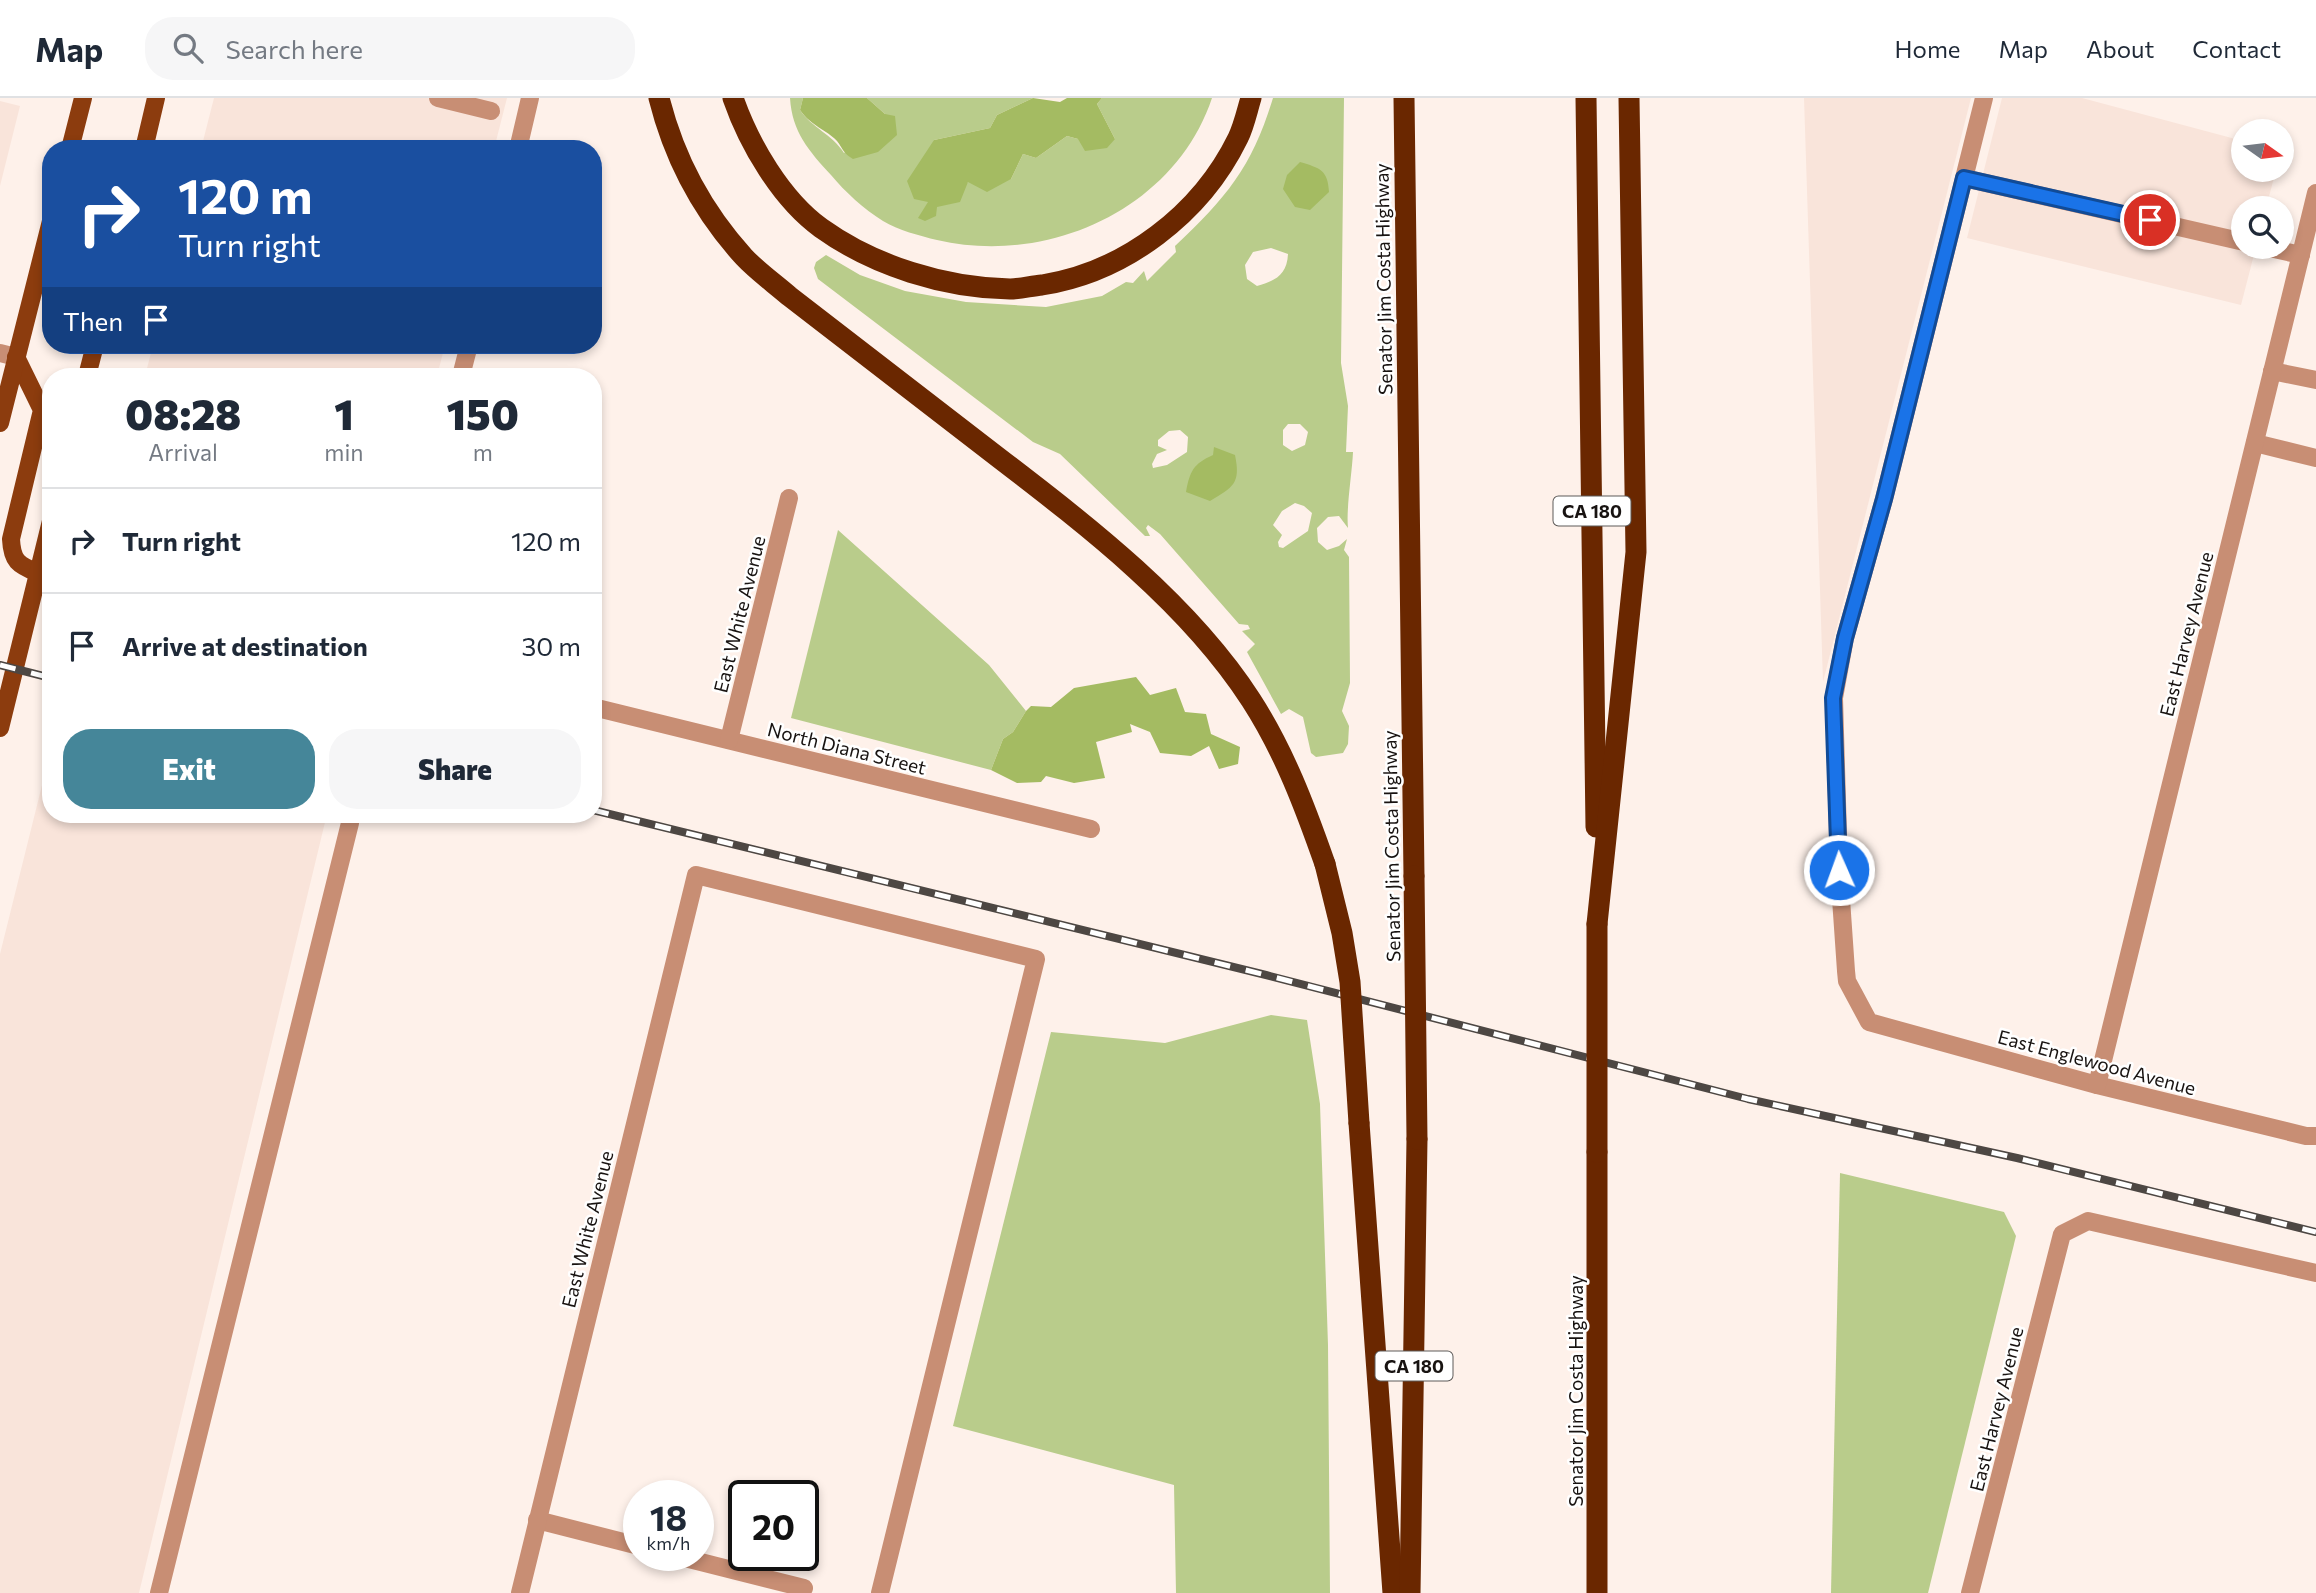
<!DOCTYPE html>
<style>
:root{--surface:#fff;--page:#f6f6f7;--text:#1f2937;--muted:#747a83;--line:#e0e1e3;--accent:#458699}
body{margin:0;font-family:Commissioner,sans-serif;background:var(--page);color:var(--text);height:100vh;display:flex;flex-direction:column;font-size:26px;white-space:nowrap}
*{box-sizing:border-box;margin:0}
p{font-size:23px;color:var(--muted)}
.icon{flex:none;width:38px;height:38px;fill:none;stroke:currentColor;stroke-width:2;stroke-linecap:round;stroke-linejoin:round}
.map{position:relative;flex:1;overflow:hidden}
.sheet{position:absolute;left:42px;top:270px;width:560px;height:455px;display:flex;flex-direction:column;background:var(--surface);border-radius:28px;box-shadow:0 4px 10px #0003}
.sheet>*{flex:none}
.banner{position:absolute;left:42px;top:42px;width:560px;height:214px;border-radius:28px;box-shadow:0 4px 10px #0003;background:#1a4fa0;color:#fff;overflow:hidden}
.needle{width:46px;rotate:104deg}
.buttons{position:absolute;left:2231px;top:21px;display:grid;gap:14px}
.buttons a{display:grid;place-items:center;width:63px;height:63px;border-radius:50%;background:var(--surface);box-shadow:0 4px 10px #0003;font-size:35px}
.speed{position:absolute;left:623px;top:1382px;display:flex;gap:14px;font-size:35px;font-weight:700;text-align:center}
.speed>*{display:grid;place-content:center;width:91px;height:91px;border-radius:50%;background:var(--surface);box-shadow:0 4px 10px #0003;line-height:1}
.speed small{font-size:18px;font-weight:400}
.speed .limit{border:4px solid #111;border-radius:10px;background:#fff;color:#111}
.pin{position:absolute;display:grid;place-items:center;width:60px;height:60px;color:#fff;margin:-30px;border:4px solid #fff;border-radius:50%;box-shadow:0 2px 7px #0007}
.me{position:absolute;width:77px;margin:-38px;rotate:358deg;stroke-linejoin:round;filter:drop-shadow(0 0 5px #0008)}
.turn{display:flex;align-items:center;gap:24px;height:147px;padding:0 21px;font-size:32px}
.turn .icon{width:91px;height:91px;stroke-width:2.5}
.turn b{display:block;font-size:49px;line-height:60px}
.then{display:flex;align-items:center;height:66px;padding:0 21px;background:#0003;gap:14px;font-size:26px}
.eta{display:flex;justify-content:space-evenly;align-items:center;height:119px;text-align:center}
.eta b{font-size:42px;font-weight:800;line-height:49px}
.cta{display:flex;gap:14px;margin-top:auto;padding:14px 21px}
.cta a{flex:1;height:80px;border-radius:28px;background:var(--accent);color:#fff;font-size:28px;font-weight:800;line-height:80px;text-align:center}
.cta a+a{background:var(--page);color:var(--text)}
ul{padding:0;list-style:none}
li{display:flex;align-items:center;gap:21px;height:105px;padding:0 21px;border-top:2px solid var(--line)}
li div{flex:1}
li b{display:block;font-size:26px}
li em{font-style:normal}
header{display:flex;align-items:center;gap:42px;box-sizing:border-box;height:98px;padding:0 35px;background:var(--surface);border-bottom:2px solid var(--line)}
header strong{font-size:33px}
nav{display:flex;gap:38px;margin-inline-start:auto;font-size:24px}
.search{width:490px;height:63px;background:var(--page);display:flex;align-items:center;gap:18px;box-sizing:border-box;padding:0 24px;border-radius:28px;color:var(--muted);font-size:26px}
.map>svg:first-child{display:block}
.built{fill:#f9e4da}
.green{fill:#b9cc8b;fill-rule:evenodd}
.forest{fill:#a4bb62}
.lines{fill:none;stroke-linecap:round;stroke-linejoin:round}
.minor{stroke:#c88e74;stroke-width:18}
.major{stroke:#8c3c0e;stroke-width:18}
.highway{stroke:#6a2700;stroke-width:21}
.rail-casing{stroke:#4d4743;stroke-width:8}
.rail{stroke:#fff;stroke-width:5;stroke-dasharray:16;stroke-linecap:butt}
.highway-bridge{stroke:#6a2700;stroke-width:21}
.route-casing{stroke:#114b97;stroke-width:18}
.route{stroke:#1a73e8;stroke-width:12}
.labels{text-anchor:middle;dominant-baseline:central;stroke-width:5;stroke-linejoin:round;paint-order:stroke}
.shield{fill:#fff;stroke:#5d5a58;stroke-width:2}
.shield-label{font-size:18px;font-weight:bold;fill:#181311}
.street-label{font-size:19px;fill:#181311;stroke:#fff}
</style>
<header>
<strong>Map</strong>
<div class="search"><svg class="icon" aria-label="search" viewBox="0 0 24 24"><circle cx="10" cy="10" r="6"/><path d="M15 15l6 6"/></svg>Search here</div>
<nav><a>Home</a><a>Map</a><a>About</a><a>Contact</a></nav>
</header>
<div class="map">
<svg width="2316" height="1495" viewBox="0 0 2316 1495">
<rect width="100%" height="100%" fill="#fef1ea"/>
<g class="built">
<polygon points="214,0 507,0 494,51 201,51"/>
<polygon points="1804,0 1971,0 1823,584"/>
<polygon points="2002,0 2082,0 2243,43 2244,72 2276,72 2266,110 2244,110 2244,149 2256,149 2241,207 1967,140"/>
<polygon points="0,3 20,8 0,88"/>
<polygon points="153,247 445,247 437,278 145,278"/>
<polygon points="51,651 51,716 327,716 139,1495 0,1495 0,856"/>
</g>
<g class="green">
<path d="M 790,0 L 803,0 L 800,12 C 812,30 832,36 844,55 L 885,16 L 867,0 L 1033,0 L 997,17 L 990,30 L 934,42 L 929,104 L 936,109 L 968,84 L 1011,81 L 1023,56 L 1036,60 L 1067,38 L 1078,41 L 1115,41 L 1097,6 L 1102,0 L 1212,0 C 1175,111 1048,168 937,142 C 920,138 898,132 883,123 C 864,111 845,94 831,77 C 809,53 792,34 790,0 Z"/>
<path d="M 1273,0 L 1344,0 L 1341,265 L 1348,308 L 1346,354 L 1353,354 C 1352,376 1346,410 1348,430 L 1339,418 L 1328,419 L 1317,430 L 1318,444 L 1327,452 L 1339,448 L 1347,441 L 1344,452 L 1349,459 L 1350,585 L 1342,613 L 1349,628 L 1348,646 L 1343,655 L 1316,659 L 1311,655 L 1303,619 L 1289,611 L 1281,616 L 1247,554 L 1255,546 L 1242,533 L 1250,531 L 1248,527 L 1239,526 L 1160,436 L 1148,427 L 1146,430 L 1150,438 L 1145,438 L 1060,356 L 1033,344 L 818,181 L 814,170 L 816,164 L 826,157 L 860,177 L 905,193 L 966,204 L 1046,209 L 1102,198 L 1126,184 L 1133,185 L 1144,173 L 1147,183 L 1176,154 L 1175,148 C 1227,99 1252,69 1273,0 ZM 1271,150 L 1288,156 C 1287,177 1275,183 1257,188 L 1247,181 L 1245,167 L 1253,154 ZM 1288,326 L 1300,326 L 1308,334 L 1305,347 L 1292,353 L 1283,347 L 1283,332 ZM 1180,332 L 1188,339 L 1187,354 L 1167,367 L 1153,370 L 1152,366 L 1157,356 L 1167,352 L 1158,348 L 1158,342 L 1169,333 ZM 1295,405 L 1304,408 L 1312,415 L 1308,433 L 1283,450 L 1279,449 L 1278,444 L 1282,437 L 1273,427 L 1282,413 Z"/>
<polygon points="838,432 989,567 1026,613 1013,634 1003,641 991,672 791,620"/>
<polygon points="1271,917 1307,922 1320,1006 1328,1247 1330,1495 1176,1495 1174,1387 953,1328 1051,934 1165,945"/>
<polygon points="1840,1075 2004,1114 2016,1138 1928,1495 1831,1495"/>
</g>
<g class="forest">
<path d="M 803,0 L 867,0 L 885,16 L 895,18 L 897,37 L 878,54 L 853,61 C 844,56 843,51 837,43 C 826,31 812,29 800,12 Z"/>
<polygon points="1033,0 1060,4 1067,0 1102,0 1097,6 1115,41 1107,50 1085,53 1078,41 1067,38 1036,60 1023,56 1011,81 987,94 968,84 960,104 937,109 936,118 925,123 918,120 928,104 914,101 907,83 934,42 990,30 997,17"/>
<path d="M 1300,64 C 1320,70 1328,72 1329,94 L 1310,112 L 1295,109 L 1283,91 L 1287,77 Z"/>
<path d="M 1214,349 L 1235,357 C 1241,386 1233,389 1210,403 L 1186,394 C 1190,373 1193,366 1213,357 Z"/>
<polygon points="1136,579 1150,597 1176,590 1185,614 1206,616 1211,636 1240,649 1238,666 1219,671 1209,648 1191,658 1160,655 1150,634 1130,626 1132,634 1096,644 1105,680 1074,685 1046,678 1041,684 1017,685 991,672 1003,641 1013,634 1026,613 1031,608 1051,609 1074,590"/>
</g>
<g class="lines">
<g class="minor">
<polyline points="438,0 491,13"/>
<polyline points="1984,0 1884,401 1845,540 1834,600 1839,772 1846,873 1847,883 1869,924 2097,987 2306,1038 2316,1038"/>
<polyline points="518,51 530,0"/>
<polyline points="1964,80 2244,144"/>
<polyline points="2265,149 2301,157"/>
<polyline points="0,255 16,259"/>
<polyline points="2272,273 2316,282"/>
<polyline points="461,278 469,247"/>
<polyline points="2255,345 2316,360"/>
<polyline points="593,609 1091,731"/>
<polyline points="729,642 789,400"/>
<polyline points="2097,987 2316,95"/>
<polyline points="537,1422 639,1448"/>
<polyline points="677,1458 804,1490"/>
<polyline points="159,1495 350,725"/>
<polyline points="520,1495 696,777 1036,861 880,1495"/>
<polyline points="1970,1495 2062,1136 2088,1123 2316,1175"/>
</g>
<g class="major">
<polyline points="70,51 83,0"/>
<polyline points="144,51 156,0"/>
<path d="M 16,259 L 42,312 L 11,441 C 12,463 18,467 38,475"/>
<polyline points="87,278 95,247"/>
<polyline points="0,325 51,123"/>
<polyline points="0,630 51,423"/>
</g>
<g class="highway">
<path d="M 659,0 C 674,60 703,114 744,159 C 757,173 774,185 789,198 C 859,252 929,306 999,360 C 1089,429 1189,506 1251,602 C 1284,653 1305,709 1325,766"/>
<path d="M 733,0 C 749,46 781,101 821,130 C 874,168 945,190 1010,191 C 1020,191 1031,188 1042,187 C 1125,174 1201,116 1238,40 C 1244,28 1247,13 1251,0"/>
<polyline points="1404,0 1414,778"/>
<polyline points="1586,0 1596,729"/>
<polyline points="1597,826 1636,454 1629,0"/>
<polyline points="1359,1025 1393,1495"/>
<polyline points="1410,1495 1417,1041"/>
<polyline points="1597,1495 1597,1054"/>
</g>
<g class="rail-casing">
<g id="rail">
<polyline points="0,567 51,580"/>
<polyline points="593,712 1266,877 1748,1001 2017,1060 2316,1134"/>
</g>
</g>
<use href="#rail" class="rail"/>
<g class="highway-bridge">
<polyline points="1325,766 1342,835 1350,884 1359,1025"/>
<polyline points="1414,778 1417,1041"/>
<polyline points="1597,1054 1597,826"/>
</g>
</g>
<g class="lines">
<g class="route-casing">
<polyline id="route" points="1839,772 1833,600 1845,540 1884,401 1964,80 2150,122"/>
</g>
<use href="#route" class="route"/>
</g>
<g class="labels">
<g class="shield">
<rect x="1553.5" y="398.5" width="77" height="29" rx="5"/>
<rect x="1375.5" y="1253.5" width="77" height="29" rx="5"/>
</g>
<g class="shield-label">
<text x="1592" y="413">CA 180</text>
<text x="1414" y="1268">CA 180</text>
</g>
<g class="street-label">
<text transform="translate(1383 181) rotate(-91)">Senator Jim Costa Highway</text>
<text transform="translate(739 516) rotate(-76)">East White Avenue</text>
<text transform="translate(2186 536) rotate(-76)">East Harvey Avenue</text>
<text transform="translate(847 650) rotate(14)">North Diana Street</text>
<text transform="translate(1391 748) rotate(-91)">Senator Jim Costa Highway</text>
<text transform="translate(2097 964) rotate(15)">East Englewood Avenue</text>
<text transform="translate(587 1131) rotate(-76)">East White Avenue</text>
<text transform="translate(1575 1293) rotate(-90)">Senator Jim Costa Highway</text>
<text transform="translate(1996 1311) rotate(-76)">East Harvey Avenue</text>
</g>
</g>
</svg>
<div class="buttons">
<a><svg class="needle" viewBox="-14 -14 28 28"><path d="M0-13l5 13h-10z" fill="#e53935"/><path d="M0 13l5-13h-10z" fill="#747a83"/></svg></a>
<a><svg class="icon" aria-label="search" viewBox="0 0 24 24"><circle cx="10" cy="10" r="6"/><path d="M15 15l6 6"/></svg></a>
</div>
<div class="speed"><div>18<small>km/h</small></div><div class="limit">20</div></div>
<div class="pin" style="left:2150px;top:122px;background:#d93025"><svg class="icon" aria-label="arrive" viewBox="0 0 24 24"><path d="M6 21V4h12l-3 4 3 4H6"/></svg></div>
<svg class="me" style="left:1839px;top:772px" viewBox="-20 -20 40 40"><circle r="17" fill="#1a73e8" stroke="#fff" stroke-width="3"/><path d="M0-11L8 9 0 5-8 9z" fill="#fff"/></svg>
<div class="banner">
<div class="turn"><svg class="icon" aria-label="right" viewBox="0 0 24 24"><path d="M7 20v-9h11M14 6l5 5-5 5"/></svg><div><b>120 m</b>Turn right</div></div>
<div class="then">Then<svg class="icon" aria-label="arrive" viewBox="0 0 24 24"><path d="M6 21V4h12l-3 4 3 4H6"/></svg></div>
</div>
<section class="sheet">
<div class="eta">
<div><b>08:28</b><p>Arrival</p></div>
<div><b>1</b><p>min</p></div>
<div><b>150</b><p>m</p></div>
</div>
<ul>
<li><svg class="icon" aria-label="right" viewBox="0 0 24 24"><path d="M7 20v-9h11M14 6l5 5-5 5"/></svg><div><b>Turn right</b></div><em>120 m</em></li>
<li><svg class="icon" aria-label="arrive" viewBox="0 0 24 24"><path d="M6 21V4h12l-3 4 3 4H6"/></svg><div><b>Arrive at destination</b></div><em>30 m</em></li>
</ul>
<div class="cta"><a>Exit</a><a>Share</a></div>
</section>
</div>
